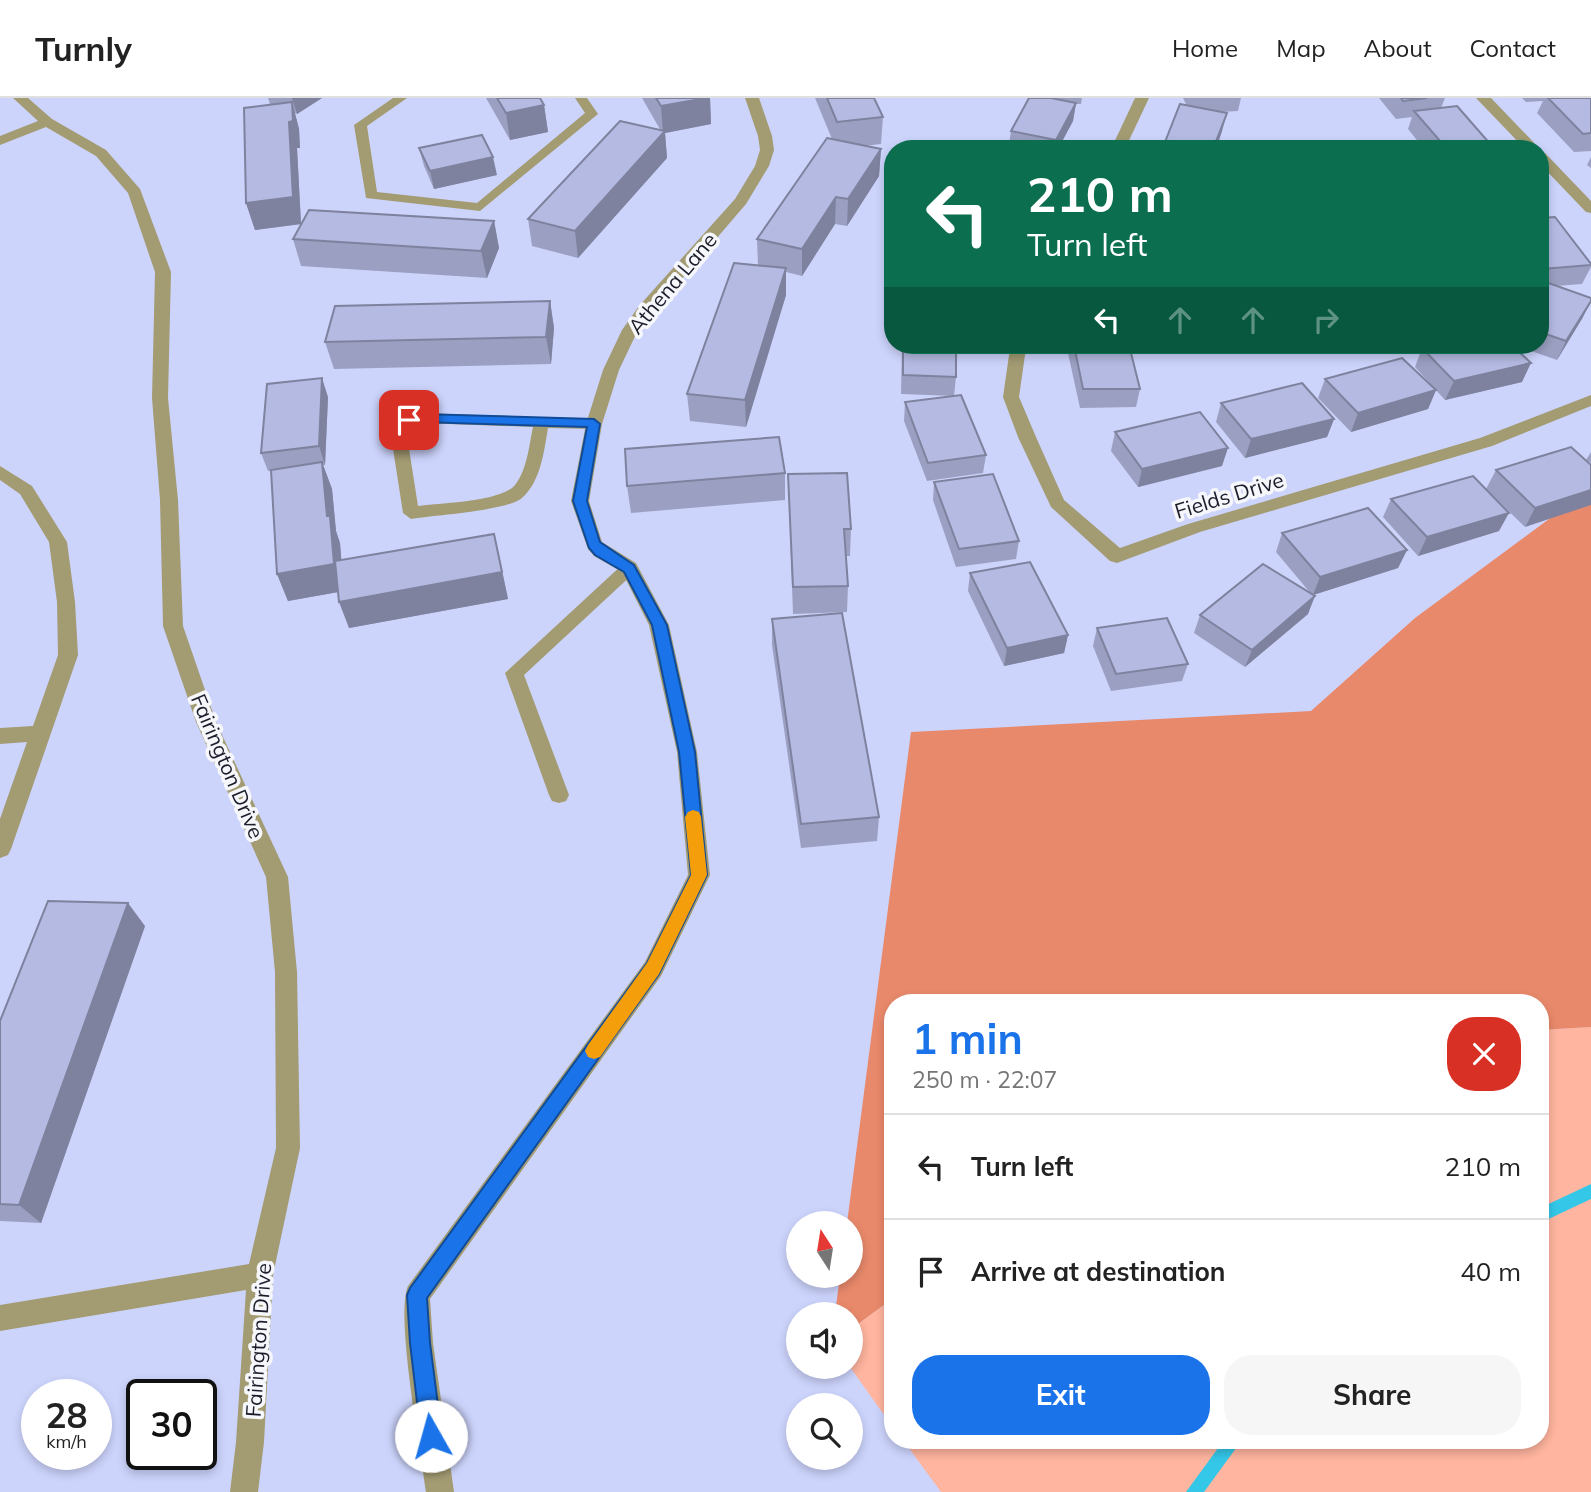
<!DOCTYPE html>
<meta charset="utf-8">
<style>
:root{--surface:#fff;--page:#f6f6f6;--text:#222;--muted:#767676;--line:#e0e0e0;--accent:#1a73e8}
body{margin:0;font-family:Mulish,sans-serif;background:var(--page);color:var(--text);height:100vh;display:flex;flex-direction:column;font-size:26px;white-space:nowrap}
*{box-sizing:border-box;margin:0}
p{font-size:23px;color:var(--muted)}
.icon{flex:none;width:38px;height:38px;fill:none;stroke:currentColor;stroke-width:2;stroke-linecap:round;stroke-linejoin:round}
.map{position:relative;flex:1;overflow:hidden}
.sheet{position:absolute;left:884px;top:896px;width:665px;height:455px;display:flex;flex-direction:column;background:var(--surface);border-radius:28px;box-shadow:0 4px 10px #0003}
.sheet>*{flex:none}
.top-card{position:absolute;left:884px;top:42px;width:665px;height:214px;border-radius:28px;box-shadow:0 4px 10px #0003;background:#0b6e4f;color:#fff;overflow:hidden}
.needle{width:46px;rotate:348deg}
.fabs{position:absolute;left:786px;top:1113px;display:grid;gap:14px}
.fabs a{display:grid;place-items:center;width:77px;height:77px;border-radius:50%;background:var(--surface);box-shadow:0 4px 10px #0003;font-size:35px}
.speed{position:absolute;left:21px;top:1281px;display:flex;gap:14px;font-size:35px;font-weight:700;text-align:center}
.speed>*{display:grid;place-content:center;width:91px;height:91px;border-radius:50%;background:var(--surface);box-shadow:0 4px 10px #0003;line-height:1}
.speed small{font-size:18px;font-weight:400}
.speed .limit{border:4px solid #111;border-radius:10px;background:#fff;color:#111}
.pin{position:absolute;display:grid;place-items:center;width:60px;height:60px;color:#fff;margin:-30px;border-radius:14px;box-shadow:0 4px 10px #0006}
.me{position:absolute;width:77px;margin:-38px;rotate:353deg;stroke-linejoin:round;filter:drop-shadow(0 0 5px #0008)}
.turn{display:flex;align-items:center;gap:24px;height:147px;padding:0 28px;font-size:32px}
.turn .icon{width:91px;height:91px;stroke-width:2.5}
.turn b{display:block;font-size:49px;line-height:60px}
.lanes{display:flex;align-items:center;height:66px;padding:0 28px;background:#0003;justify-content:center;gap:35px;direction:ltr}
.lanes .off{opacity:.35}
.round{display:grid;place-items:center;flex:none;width:74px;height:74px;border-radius:28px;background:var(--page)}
.headline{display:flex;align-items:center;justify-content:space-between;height:119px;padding:0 28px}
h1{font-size:42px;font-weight:700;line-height:52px;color:var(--accent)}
.action{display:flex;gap:14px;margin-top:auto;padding:14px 28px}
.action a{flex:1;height:80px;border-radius:28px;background:var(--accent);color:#fff;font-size:28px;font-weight:700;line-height:80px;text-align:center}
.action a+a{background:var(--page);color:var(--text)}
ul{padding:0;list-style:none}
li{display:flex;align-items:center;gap:21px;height:105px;padding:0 28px;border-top:2px solid var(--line)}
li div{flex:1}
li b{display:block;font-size:26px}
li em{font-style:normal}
header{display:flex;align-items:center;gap:42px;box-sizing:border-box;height:98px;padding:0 35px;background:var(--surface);border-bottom:2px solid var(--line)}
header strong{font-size:33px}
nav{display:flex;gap:38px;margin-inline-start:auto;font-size:24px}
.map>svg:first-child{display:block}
.green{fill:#ffb59f}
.forest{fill:#e9896b}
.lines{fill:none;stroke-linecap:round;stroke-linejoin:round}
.stream{fill:#35c7e8;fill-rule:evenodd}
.service{fill:#a39b72;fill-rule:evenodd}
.minor{fill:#a39b72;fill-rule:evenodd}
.wall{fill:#9ba0c2}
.shaded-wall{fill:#7e829e}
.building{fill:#b4bae2;stroke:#7e829e;stroke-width:2}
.route{fill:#1a73e8;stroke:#114b97;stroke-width:2}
.slow{fill:#f59e0b}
.labels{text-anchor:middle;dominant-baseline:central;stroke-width:7;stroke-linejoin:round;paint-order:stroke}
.street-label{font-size:21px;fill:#1b1d2b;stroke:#f6f7fb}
</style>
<header>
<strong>Turnly</strong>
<nav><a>Home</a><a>Map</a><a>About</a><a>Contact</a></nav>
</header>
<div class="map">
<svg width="1591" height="1394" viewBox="0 0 1591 1394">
<rect width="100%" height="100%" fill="#cdd4fc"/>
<g class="green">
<polygon points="1591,929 1591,1394 941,1394 903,1342 1540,1342 1540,932"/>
<polygon points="892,1201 892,1328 850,1269 851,1231"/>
</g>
<polygon class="forest" points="1591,390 1591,929 1540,932 1540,905 892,905 892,1201 851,1231 850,1216 835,1216 840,1178 850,1178 850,1125 847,1125 911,634 1311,613 1415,520"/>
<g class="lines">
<g class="stream">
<polygon points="1591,1086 1591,1101 1540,1125 1540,1110"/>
<polygon points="1224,1342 1242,1342 1204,1394 1186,1394"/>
</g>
<g class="service">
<polygon points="393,0 407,0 367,28 377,94 477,105 585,15 575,0 587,0 598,16 480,113 366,100 354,27"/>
<path d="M 420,315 L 594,321 L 602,326 L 594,331 L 548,330 C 544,353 541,383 522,400 C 507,413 434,417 411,421 L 403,415 L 391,338 C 394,322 405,317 420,315 ZM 420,325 L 533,329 C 529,348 527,372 515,387 C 501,404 440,405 418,408 L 407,338 L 408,330 Z"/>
<polygon points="629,464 637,470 635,474 524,577 569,697 566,703 559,705 552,703 549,697 505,575 623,466"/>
</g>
<g class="minor">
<polygon points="13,0 28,0 52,21 106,52 140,91 171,174 168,300 178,402 183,528 216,624 288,779 297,874 300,1050 273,1177 264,1344 258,1394 230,1394 236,1344 246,1192 0,1233 0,1207 249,1166 276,1050 275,874 266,779 196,624 163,528 160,402 152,300 155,174 128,95 96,58 46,29 0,47 0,38 38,23"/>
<path d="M 745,0 L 759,0 L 772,38 L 774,52 L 769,68 L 746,106 L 638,232 L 619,272 L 602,326 L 589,403 L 602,444 L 636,465 L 669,527 L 697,654 L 710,777 L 661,878 L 430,1201 L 433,1245 L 454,1394 L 426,1394 C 421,1354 395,1217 408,1188 L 645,864 L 688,777 L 677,654 L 649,527 L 622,474 L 594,458 L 588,451 L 571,403 L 586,326 L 603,272 L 622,232 L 639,208 L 735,101 L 755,68 L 760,52 L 758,38 Z"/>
<polygon points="1135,0 1149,0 1125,51 1111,51"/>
<polygon points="1476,0 1491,0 1540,51 1525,51"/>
<polygon points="1540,54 1545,55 1591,103 1591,115 1586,114 1540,66"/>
<polygon points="1014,247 1030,247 1025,257 1019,299 1036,339 1064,402 1120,450 1188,426 1480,340 1591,297 1591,308 1492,348 1200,434 1117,465 1110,463 1051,409 1018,339 1003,299 1009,257"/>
<polygon points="0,368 32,388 67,444 75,504 78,557 11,751 8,757 0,760 0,721 27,644 0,646 0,630 33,628 58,557 57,504 49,444 20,396 0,382"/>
</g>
</g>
<g class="wall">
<polygon points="268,0 322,0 297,16 295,15 299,31 300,50 297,50 301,126 494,123 499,150 487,180 301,168 293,141 301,126 255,132 246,105 270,6"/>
<polygon points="486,0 540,0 544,7 548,34 510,42"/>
<polygon points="642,0 710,0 711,26 665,35 667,60 578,160 532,148 528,121 661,33"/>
<polygon points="815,0 874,0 883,19 881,46 864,48 881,51 879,78 847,128 835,126 802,178 786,174 786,197 746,329 690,323 687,296 758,167 757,141 832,41"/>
<polygon points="1029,0 1082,0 1081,6 1076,6 1073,23 1058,51 1000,51 1009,46 1011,33"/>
<polygon points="1183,0 1241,0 1238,13 1221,14 1222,33 1216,51 1163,51 1165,44 1187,8"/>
<polygon points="1379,0 1445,0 1441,10 1492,48 1491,51 1424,51 1408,31 1412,19 1396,21"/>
<polygon points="1522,0 1591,0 1591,53 1574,54 1537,15 1543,3 1526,4"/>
<polygon points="419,50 497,77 434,91 424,68"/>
<polygon points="1591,59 1591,70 1587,67"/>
<polygon points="1540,120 1591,166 1591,169 1582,186 1556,188 1583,219 1557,262 1514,247 1540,247"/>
<polygon points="550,203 554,230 551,266 334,271 325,244"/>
<polygon points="902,247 956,247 956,279 954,298 986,357 983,375 927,383 904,323 905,304 954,298 901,296"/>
<polygon points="1070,247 1129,247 1140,291 1136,309 1080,310 1068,255"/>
<polygon points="1422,250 1522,284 1445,302 1415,269"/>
<polygon points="1325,281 1436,292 1428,311 1351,334 1318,300"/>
<polygon points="328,299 325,367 323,367 332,391 336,433 340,445 341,462 500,462 508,501 349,530 338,494 288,503 277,476 271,373 268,373 261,355"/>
<polygon points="1221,305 1334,321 1327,339 1245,360 1216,324"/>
<polygon points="1115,334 1222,368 1138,389 1111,353"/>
<polygon points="1571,349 1525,429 1486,391 1496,372"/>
<polygon points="1591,354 1591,365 1586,362"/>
<polygon points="785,375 785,402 631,415 627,388"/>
<polygon points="788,376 851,431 850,458 846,458 848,488 847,514 793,516"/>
<polygon points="934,384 1019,443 1016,461 956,469 933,402"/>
<polygon points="1391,401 1499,433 1418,458 1383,419"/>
<polygon points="1282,435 1407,452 1398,470 1313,497 1308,516 1245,569 1194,535 1200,517 1312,497 1276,454"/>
<polygon points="970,475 1068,537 1064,555 1004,568 968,493"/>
<polygon points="772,521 879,719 877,743 801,750 772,547"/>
<polygon points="1097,530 1188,566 1182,583 1111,593 1093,548"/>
<polygon points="145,828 41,1125 0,1123 0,923"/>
</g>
<g class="shaded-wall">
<polygon points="292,0 322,0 297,16"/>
<polygon points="706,0 710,0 711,26 665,35 667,60 578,160 575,133 663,35 661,8"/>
<polygon points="292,4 299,31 300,50 297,50 301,126 255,132 246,105"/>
<polygon points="1076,5 1073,23 1058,51 1055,51 1056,42"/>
<polygon points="544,7 548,34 510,42 506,15"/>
<polygon points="1227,15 1222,33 1216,51 1213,51"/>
<polygon points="881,51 879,78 847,128 848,101"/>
<polygon points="493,59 497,77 434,91 430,73"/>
<polygon points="836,99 835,126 802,178 802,151"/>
<polygon points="494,123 499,150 487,180 481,153"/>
<polygon points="786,170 786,197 746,329 745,302"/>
<polygon points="550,203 554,230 551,266 546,239"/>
<polygon points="1591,203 1583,219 1557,262 1566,243"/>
<polygon points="1531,265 1522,284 1445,302 1454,283"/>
<polygon points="322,280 328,299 325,367 319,348"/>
<polygon points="1436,292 1428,311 1351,334 1358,315"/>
<polygon points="1334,321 1327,339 1245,360 1251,341"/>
<polygon points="1228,350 1222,368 1138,389 1142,371"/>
<polygon points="322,364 332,391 336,433 340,445 344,493 288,503 277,476 327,418"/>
<polygon points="1591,392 1591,407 1525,429 1535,410"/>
<polygon points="1509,415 1499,433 1418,458 1427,439"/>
<polygon points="494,436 508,501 349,530 339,504"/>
<polygon points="1407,452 1398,470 1313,497 1320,479"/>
<polygon points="1315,498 1308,516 1245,569 1252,552"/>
<polygon points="1068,537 1064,555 1004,568 1007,550"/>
<polygon points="128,805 145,828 41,1125 19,1107"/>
</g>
<g class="building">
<polygon points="497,0 540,0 544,7 506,15"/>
<polygon points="656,0 706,0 661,8"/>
<polygon points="827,0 874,0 883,19 837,24"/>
<polygon points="1029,0 1051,0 1076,5 1056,42 1011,33"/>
<polygon points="1401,0 1427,0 1403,3"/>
<polygon points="1548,0 1591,0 1591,35 1583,36"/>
<polygon points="292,4 293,23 289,24 293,99 246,105 244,10"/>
<polygon points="1180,6 1227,15 1213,51 1202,51 1165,44"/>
<polygon points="1457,8 1492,48 1472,51 1447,51 1414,13"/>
<polygon points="620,23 665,33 575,133 528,121"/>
<polygon points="482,37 493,59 430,73 419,50"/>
<polygon points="827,40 881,51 848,101 836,99 802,151 757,141"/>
<polygon points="1002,45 1040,51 1000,51"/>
<polygon points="309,112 494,123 481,153 293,141"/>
<polygon points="1555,119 1591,166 1591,167 1542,171 1540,168 1540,120"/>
<polygon points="734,165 786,170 745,302 687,296"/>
<polygon points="1540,182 1591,200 1591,203 1566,243 1540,234"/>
<polygon points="550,203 546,239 325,244 335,208"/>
<polygon points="903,247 956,247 956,279 903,277"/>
<polygon points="1074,247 1129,247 1140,291 1083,291"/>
<polygon points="1437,247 1512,247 1531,265 1454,283 1422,250"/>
<polygon points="1402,260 1436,292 1358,315 1325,281"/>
<polygon points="322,280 319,348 261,355 267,286"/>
<polygon points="1302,285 1334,321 1251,341 1221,305"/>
<polygon points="961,297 986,357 928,365 905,304"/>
<polygon points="1200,314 1228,350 1142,371 1115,334"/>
<polygon points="779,339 785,375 627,388 625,351"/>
<polygon points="1571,349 1591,367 1591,392 1535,410 1496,372"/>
<polygon points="322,364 327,418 330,418 334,466 277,476 271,372"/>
<polygon points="847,375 851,431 844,431 848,488 793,489 788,376"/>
<polygon points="993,376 1019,443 959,451 934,384"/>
<polygon points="1473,378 1509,415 1427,439 1391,401"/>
<polygon points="1368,410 1407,452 1320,479 1282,435"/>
<polygon points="494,436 502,474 339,504 335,463"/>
<polygon points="1030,464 1068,537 1007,550 970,475"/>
<polygon points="1263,466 1315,498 1252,552 1200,517"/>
<polygon points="842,515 879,719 801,726 772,521"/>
<polygon points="1167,520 1188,566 1116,576 1097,530"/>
<polygon points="48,803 128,805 19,1107 0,1106 0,923"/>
</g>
<polygon class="route" points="420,316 594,321 600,326 587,403 600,444 634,467 667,527 695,654 707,777 659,876 427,1200 430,1245 442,1338 439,1346 431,1349 424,1346 421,1338 410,1245 407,1197 410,1190 647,865 691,777 679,654 652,527 624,474 595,457 589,450 573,403 587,329 420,324 409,326 403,322 404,319"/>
<polygon class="slow" points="693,712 699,714 701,719 707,777 659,876 600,959 594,961 588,959 585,953 588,947 647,865 691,777 685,719 688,714"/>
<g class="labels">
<g class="street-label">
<text transform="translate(672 185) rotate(-50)">Athena Lane</text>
<text transform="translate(1229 397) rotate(-17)">Fields Drive</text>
<text transform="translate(228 668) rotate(67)">Fairington Drive</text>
<text transform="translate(258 1242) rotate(-86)">Fairington Drive</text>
</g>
</g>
</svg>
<div class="fabs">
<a><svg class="needle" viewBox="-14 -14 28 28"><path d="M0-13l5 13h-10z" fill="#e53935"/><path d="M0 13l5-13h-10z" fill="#767676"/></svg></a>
<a><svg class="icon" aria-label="sound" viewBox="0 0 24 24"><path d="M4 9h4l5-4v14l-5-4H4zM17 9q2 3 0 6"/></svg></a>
<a><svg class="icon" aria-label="search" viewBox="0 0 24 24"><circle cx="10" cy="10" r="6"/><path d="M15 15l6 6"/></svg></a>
</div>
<div class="speed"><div>28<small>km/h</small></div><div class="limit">30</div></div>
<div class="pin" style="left:409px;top:322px;background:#d93025"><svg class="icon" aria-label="arrive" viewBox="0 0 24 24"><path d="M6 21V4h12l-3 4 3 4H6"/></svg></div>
<svg class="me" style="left:431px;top:1338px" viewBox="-20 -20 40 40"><circle r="19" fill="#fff"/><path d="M0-13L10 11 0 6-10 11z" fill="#1a73e8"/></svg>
<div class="top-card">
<div class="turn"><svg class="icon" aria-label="left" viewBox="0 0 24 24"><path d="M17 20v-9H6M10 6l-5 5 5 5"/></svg><div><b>210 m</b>Turn left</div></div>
<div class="lanes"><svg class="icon" aria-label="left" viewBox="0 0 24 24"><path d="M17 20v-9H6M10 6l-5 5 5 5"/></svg><svg class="icon off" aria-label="ahead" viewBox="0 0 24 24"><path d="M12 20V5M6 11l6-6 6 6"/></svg><svg class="icon off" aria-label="ahead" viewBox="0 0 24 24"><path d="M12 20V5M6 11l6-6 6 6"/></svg><svg class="icon off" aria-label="right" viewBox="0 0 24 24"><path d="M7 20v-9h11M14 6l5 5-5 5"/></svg></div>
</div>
<section class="sheet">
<div class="headline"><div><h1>1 min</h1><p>250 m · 22:07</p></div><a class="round" style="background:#d93025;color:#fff"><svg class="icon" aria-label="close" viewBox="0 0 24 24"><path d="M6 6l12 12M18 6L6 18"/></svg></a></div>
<ul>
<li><svg class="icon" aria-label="left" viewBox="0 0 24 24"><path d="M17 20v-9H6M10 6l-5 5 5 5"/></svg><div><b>Turn left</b></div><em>210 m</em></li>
<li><svg class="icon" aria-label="arrive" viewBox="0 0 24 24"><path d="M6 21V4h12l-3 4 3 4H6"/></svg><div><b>Arrive at destination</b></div><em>40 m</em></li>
</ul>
<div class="action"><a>Exit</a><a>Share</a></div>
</section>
</div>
